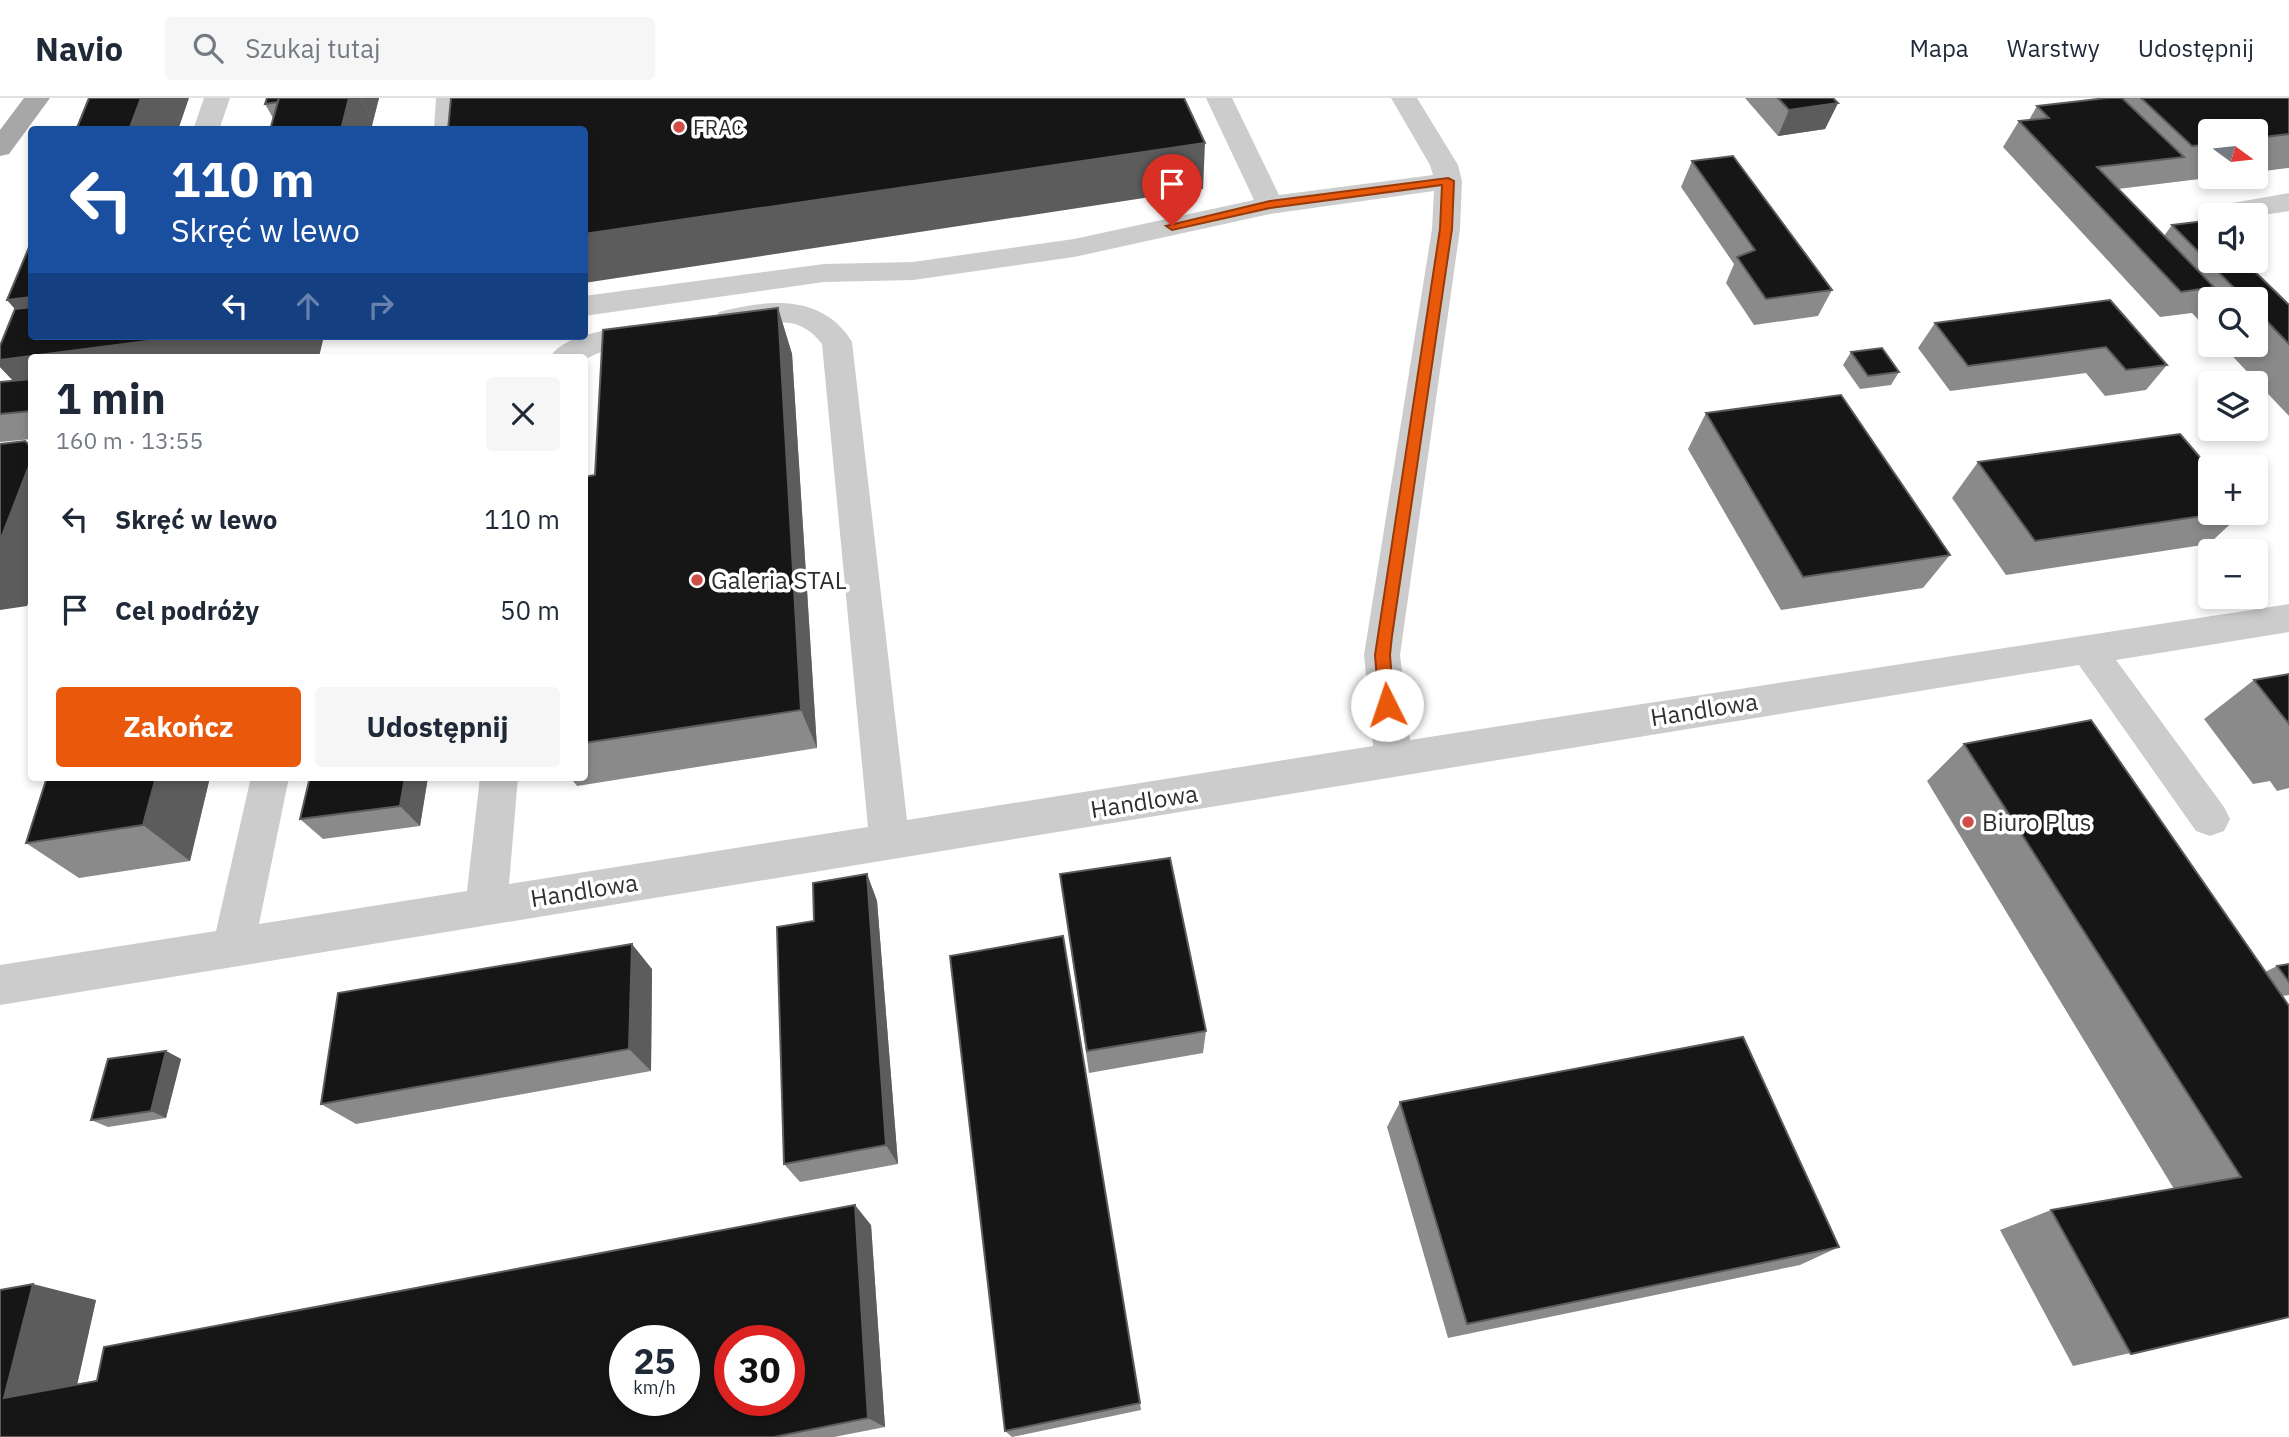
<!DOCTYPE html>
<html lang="pl">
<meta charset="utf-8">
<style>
:root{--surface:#fff;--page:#f6f6f7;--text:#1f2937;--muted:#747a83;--line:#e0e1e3;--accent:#ea580c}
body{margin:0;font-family:"IBM Plex Sans",sans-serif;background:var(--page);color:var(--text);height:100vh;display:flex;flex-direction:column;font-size:26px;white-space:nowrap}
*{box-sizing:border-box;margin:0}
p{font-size:23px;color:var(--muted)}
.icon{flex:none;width:38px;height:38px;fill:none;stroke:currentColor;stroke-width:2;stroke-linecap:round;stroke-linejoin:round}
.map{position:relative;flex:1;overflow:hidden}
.sheet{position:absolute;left:28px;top:256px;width:560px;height:427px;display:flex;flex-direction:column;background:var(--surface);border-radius:7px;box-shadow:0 4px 10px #0003}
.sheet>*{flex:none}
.top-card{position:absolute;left:28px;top:28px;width:560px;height:214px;border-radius:7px;box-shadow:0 4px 10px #0003;background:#1a4fa0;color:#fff;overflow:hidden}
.needle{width:46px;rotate:105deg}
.tools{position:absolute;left:2198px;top:21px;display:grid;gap:14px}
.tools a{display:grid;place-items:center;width:70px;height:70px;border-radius:7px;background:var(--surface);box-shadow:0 4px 10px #0003;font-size:35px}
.speed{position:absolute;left:609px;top:1227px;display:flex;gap:14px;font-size:35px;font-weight:700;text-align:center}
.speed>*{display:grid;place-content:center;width:91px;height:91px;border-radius:50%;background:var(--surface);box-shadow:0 4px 10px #0003;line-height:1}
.speed small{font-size:18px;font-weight:400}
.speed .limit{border:10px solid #d22;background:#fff;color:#111}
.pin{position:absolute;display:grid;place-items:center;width:60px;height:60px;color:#fff;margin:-72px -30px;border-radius:50% 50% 50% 0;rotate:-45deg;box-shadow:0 0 7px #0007}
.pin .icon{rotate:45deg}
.me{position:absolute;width:77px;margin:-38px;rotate:356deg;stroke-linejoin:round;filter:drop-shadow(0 0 5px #0008)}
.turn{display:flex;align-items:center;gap:24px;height:147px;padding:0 28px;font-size:32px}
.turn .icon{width:91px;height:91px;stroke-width:2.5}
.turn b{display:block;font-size:49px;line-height:60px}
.lanes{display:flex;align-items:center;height:66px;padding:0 28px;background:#0003;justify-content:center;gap:35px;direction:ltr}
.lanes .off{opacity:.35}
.round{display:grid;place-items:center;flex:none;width:74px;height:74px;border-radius:7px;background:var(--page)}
.summary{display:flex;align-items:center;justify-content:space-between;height:119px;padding:0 28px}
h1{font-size:42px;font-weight:700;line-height:52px}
.button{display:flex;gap:14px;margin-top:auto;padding:14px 28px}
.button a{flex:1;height:80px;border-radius:7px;background:var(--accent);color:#fff;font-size:28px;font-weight:700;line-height:80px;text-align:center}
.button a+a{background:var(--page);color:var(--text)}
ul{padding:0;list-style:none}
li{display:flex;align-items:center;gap:21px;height:91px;padding:0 28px}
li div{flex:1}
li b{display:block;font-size:26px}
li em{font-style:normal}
header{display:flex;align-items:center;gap:42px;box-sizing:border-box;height:98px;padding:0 35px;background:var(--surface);border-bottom:2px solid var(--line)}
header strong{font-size:33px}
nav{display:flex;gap:38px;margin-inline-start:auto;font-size:24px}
.search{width:490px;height:63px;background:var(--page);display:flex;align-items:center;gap:18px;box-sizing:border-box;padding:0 24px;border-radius:7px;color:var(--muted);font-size:26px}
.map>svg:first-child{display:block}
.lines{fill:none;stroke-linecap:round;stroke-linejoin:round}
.minor{fill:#ccc;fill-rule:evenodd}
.major{fill:#a7a7a7;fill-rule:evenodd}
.wall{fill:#8a8a8a}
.shaded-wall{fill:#5c5c5c}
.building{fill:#161616;stroke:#5c5c5c;stroke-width:2;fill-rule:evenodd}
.route{fill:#ea580c;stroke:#983908;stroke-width:2}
.poi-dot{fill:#d04d48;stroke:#fff;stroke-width:2.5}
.labels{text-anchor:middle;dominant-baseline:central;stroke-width:7;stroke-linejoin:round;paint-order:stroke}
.far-poi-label{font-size:21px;fill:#2f2f2f;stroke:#fff;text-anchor:start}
.poi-label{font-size:24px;fill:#2f2f2f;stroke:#fff;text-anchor:start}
.street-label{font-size:24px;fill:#2f2f2f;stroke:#fff}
</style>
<header>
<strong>Navio</strong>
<div class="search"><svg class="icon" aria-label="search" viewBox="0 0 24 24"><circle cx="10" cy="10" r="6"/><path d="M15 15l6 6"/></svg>Szukaj tutaj</div>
<nav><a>Mapa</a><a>Warstwy</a><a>Udostępnij</a></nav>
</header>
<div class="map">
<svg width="2289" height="1339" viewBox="0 0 2289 1339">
<rect width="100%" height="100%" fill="#fff"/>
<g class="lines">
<g class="minor">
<polygon points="204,0 230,0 219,32 193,32"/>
<polygon points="436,0 462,0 460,32 434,32"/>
<path d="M 1206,0 L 1232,0 L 1279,97 L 1433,77 L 1430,67 L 1391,0 L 1417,0 L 1458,67 L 1462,83 L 1460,131 L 1400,557 L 1410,642 L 2289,506 L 2289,534 L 2116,562 L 2224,709 L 2230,721 L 2224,733 L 2210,738 L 2196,733 L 2079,567 L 0,907 L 0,867 L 216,833 L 251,679 L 289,679 L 259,826 L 467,793 L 480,679 L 518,679 L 509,786 L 868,729 L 822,246 C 790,204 757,238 719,228 L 715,221 L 719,214 C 768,201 823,196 852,244 L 907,722 L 1373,648 L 1364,557 L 1432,131 L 1434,93 L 1270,116 L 1074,159 L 913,182 L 824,184 L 584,218 L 584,198 L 824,166 L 913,164 L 1074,141 L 1254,102 Z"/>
<polygon points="2289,95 2289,113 2256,118 2210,117 2210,124 2201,117 2205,111 2215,108"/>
<path d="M 653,225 L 664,228 L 668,235 L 664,242 L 598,255 L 584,262 L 584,259 L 550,259 C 566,233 624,230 653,225 Z"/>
</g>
<polygon class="major" points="24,0 50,0 9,56 0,58 0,32"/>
</g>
<g class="wall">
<polygon points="267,0 379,0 371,32 270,32 273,20 265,6"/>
<polygon points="1745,0 1833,0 1838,5 1825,31 1778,38"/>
<polygon points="2107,0 2289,0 2289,70 2256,74 2256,33 2210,33 2210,79 2216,79 2118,91 2164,138 2172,127 2289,207 2289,318 2222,247 2256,247 2256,201 2210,201 2210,234 2192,215 2160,219 2003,49 2019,23 2029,22 2037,8"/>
<polygon points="1692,63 1832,192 1818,218 1754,227 1726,185 1734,166 1681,89"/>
<polygon points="32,142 32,341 0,344 0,284 13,283 0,269 0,248 15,211 7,202"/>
<polygon points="2110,202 2167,267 2146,292 2105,298 2086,275 1950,293 1918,250 1935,225"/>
<polygon points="778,210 792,256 817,650 577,688 570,679 584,679 584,379 595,377"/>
<polygon points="1851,254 1899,274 1891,287 1860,291 1843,267"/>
<polygon points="1706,315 1950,457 1923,490 1781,512 1688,351"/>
<polygon points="1978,364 2210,415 2242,415 2209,446 2006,477 1952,400"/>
<polygon points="2289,576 2289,690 2277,693 2270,683 2253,686 2204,621 2254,582"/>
<polygon points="1964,646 2265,874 2277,868 2289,866 2289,897 2282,898 2289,1219 2073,1268 2000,1132 2051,1112 2174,1091 1927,683"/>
<polygon points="210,679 190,763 79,780 26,745"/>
<polygon points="428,679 420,728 323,741 300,721"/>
<polygon points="867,776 877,803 898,1066 800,1084 784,1066 814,823"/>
<polygon points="1060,776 1206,933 1203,955 1089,975"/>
<polygon points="652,871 651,973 356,1026 321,1006"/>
<polygon points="166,953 181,961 166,1020 108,1029 91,1022"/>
<polygon points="1400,1004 1839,1149 1800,1167 1448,1240 1387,1029"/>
<polygon points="871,1127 885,1329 834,1339 0,1339 96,1202 77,1286"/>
<polygon points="1140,1305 1141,1312 1012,1339 1005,1333"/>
</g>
<g class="shaded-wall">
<polygon points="141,0 189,0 178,32 129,32"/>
<polygon points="349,0 360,0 373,23 371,32 341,32"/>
<polygon points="360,0 379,0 373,23"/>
<polygon points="1838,5 1825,31 1778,38 1789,12"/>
<polygon points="1205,45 1203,91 584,185 584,136"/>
<polygon points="32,199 32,230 7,202"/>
<polygon points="778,210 792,256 817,650 801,612"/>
<polygon points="186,238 324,238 319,259 32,259 32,298 29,299 0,269 0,262"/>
<polygon points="32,360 32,496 27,508 0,512 0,443"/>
<polygon points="156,679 210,679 190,763 143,727"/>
<polygon points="405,679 428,679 420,728 400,708"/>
<polygon points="867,776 877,803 898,1066 886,1047"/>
<polygon points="632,846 652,871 651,973 629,951"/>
<polygon points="166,953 181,961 166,1020 151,1013"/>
<polygon points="855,1107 871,1127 885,1329 868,1320"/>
<polygon points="33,1186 96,1202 72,1310 4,1300"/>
</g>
<g class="building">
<polygon points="89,0 141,0 129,32 76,32"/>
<polygon points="267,0 279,0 278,4 265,6"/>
<polygon points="279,0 349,0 341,32 270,32"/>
<polygon points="451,0 1184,0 1205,45 584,136 584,32 448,32"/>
<polygon points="1778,0 1833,0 1838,5 1789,12"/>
<polygon points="2107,0 2122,0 2184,59 2097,69 2214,189 2181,194 2019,23 2049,20 2037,8"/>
<polygon points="2141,0 2289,0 2289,36 2256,40 2256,33 2210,33 2210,46 2192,48"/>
<polygon points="1733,58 1832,192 1766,201 1737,159 1755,152 1692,63"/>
<polygon points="2204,123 2210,129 2210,163 2244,163 2289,207 2289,246 2256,212 2256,201 2245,201 2172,127"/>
<polygon points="32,142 32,199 7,202"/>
<polygon points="2110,202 2167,267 2126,272 2106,249 1968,268 1935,225"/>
<polygon points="32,209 32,238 186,238 0,262 0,248 15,211"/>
<polygon points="778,210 801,612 584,645 584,379 595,377 603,232"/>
<polygon points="1882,250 1899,274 1868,278 1851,254"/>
<polygon points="32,281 32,313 0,316 0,284"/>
<polygon points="1841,297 1950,457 1803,479 1706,315"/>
<polygon points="2180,336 2210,371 2210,415 2222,415 2035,443 1978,364"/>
<polygon points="25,343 32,350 32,360 0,443 0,346"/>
<polygon points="2289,576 2289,626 2254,582"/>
<polygon points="2091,622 2289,908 2289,1219 2131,1256 2051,1112 2241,1079 1964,646"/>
<polygon points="47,679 156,679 143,727 26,745"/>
<polygon points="310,679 405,679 400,708 300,721"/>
<polygon points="1170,760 1206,933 1087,953 1060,776"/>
<polygon points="867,776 886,1047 784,1066 777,829 814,823 813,785"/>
<polygon points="1063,838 1140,1305 1005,1333 950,858"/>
<polygon points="632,846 629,951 321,1006 338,895"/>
<polygon points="2289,866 2289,884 2277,868"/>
<polygon points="1743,939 1839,1149 1467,1226 1400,1004"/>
<polygon points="166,953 151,1013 91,1022 108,961"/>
<path d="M 855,1107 L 868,1320 L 774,1339 L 0,1339 L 0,1192 L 33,1186 L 4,1300 L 97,1283 L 104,1249 ZM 625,1242 L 684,1242 L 684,1302 L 625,1302 ZM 730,1242 L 789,1242 L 789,1302 L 730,1302 Z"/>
</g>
<polygon class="route" points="1448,80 1454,83 1452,131 1392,538 1390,557 1394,607 1387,613 1379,607 1375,557 1440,131 1442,87 1270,110 1172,132 1166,128 1270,103"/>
<g class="poi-dot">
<circle cx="679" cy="29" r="7"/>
<circle cx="697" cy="482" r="7"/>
<circle cx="1968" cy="724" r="7"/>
</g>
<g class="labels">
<g class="far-poi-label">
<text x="693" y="29">FRAC</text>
</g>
<g class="poi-label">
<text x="711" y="482">Galeria STAL</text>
<text x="1982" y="724">Biuro Plus</text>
</g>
<g class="street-label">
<text transform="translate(1704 611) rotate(-9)">Handlowa</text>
<text transform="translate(1144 703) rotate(-9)">Handlowa</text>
<text transform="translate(584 792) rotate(-9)">Handlowa</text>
</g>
</g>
</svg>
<div class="tools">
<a><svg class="needle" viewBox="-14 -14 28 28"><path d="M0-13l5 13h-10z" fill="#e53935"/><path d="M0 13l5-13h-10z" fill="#747a83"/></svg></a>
<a><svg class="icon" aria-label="sound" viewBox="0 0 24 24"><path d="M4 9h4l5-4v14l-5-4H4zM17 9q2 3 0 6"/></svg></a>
<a><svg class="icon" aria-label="search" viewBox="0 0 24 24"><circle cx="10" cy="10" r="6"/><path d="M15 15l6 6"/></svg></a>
<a><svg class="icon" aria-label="layers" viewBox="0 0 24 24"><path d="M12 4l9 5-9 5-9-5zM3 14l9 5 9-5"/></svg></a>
<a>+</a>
<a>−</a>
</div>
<div class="speed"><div>25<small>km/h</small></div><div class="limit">30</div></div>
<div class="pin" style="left:1172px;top:128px;background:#d93025"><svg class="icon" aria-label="arrive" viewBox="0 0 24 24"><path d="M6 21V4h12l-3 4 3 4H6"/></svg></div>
<svg class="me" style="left:1387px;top:607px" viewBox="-20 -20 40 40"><circle r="19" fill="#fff"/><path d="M0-13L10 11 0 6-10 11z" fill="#ea580c"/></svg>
<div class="top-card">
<div class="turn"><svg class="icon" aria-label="left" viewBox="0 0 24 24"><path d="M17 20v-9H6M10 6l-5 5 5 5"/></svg><div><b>110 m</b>Skręć w lewo</div></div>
<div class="lanes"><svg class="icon" aria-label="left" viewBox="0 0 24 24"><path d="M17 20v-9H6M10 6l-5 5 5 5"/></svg><svg class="icon off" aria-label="ahead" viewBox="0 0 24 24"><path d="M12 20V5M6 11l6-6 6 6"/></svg><svg class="icon off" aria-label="right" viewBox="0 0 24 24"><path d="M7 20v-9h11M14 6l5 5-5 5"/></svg></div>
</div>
<section class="sheet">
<div class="summary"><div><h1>1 min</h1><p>160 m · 13:55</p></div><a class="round"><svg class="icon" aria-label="close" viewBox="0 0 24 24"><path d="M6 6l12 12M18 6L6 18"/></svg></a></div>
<ul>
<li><svg class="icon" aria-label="left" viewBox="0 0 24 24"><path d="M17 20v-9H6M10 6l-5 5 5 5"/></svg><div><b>Skręć w lewo</b></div><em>110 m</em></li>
<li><svg class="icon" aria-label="arrive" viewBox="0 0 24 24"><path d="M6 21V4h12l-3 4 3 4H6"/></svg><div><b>Cel podróży</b></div><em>50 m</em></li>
</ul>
<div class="button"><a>Zakończ</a><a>Udostępnij</a></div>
</section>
</div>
